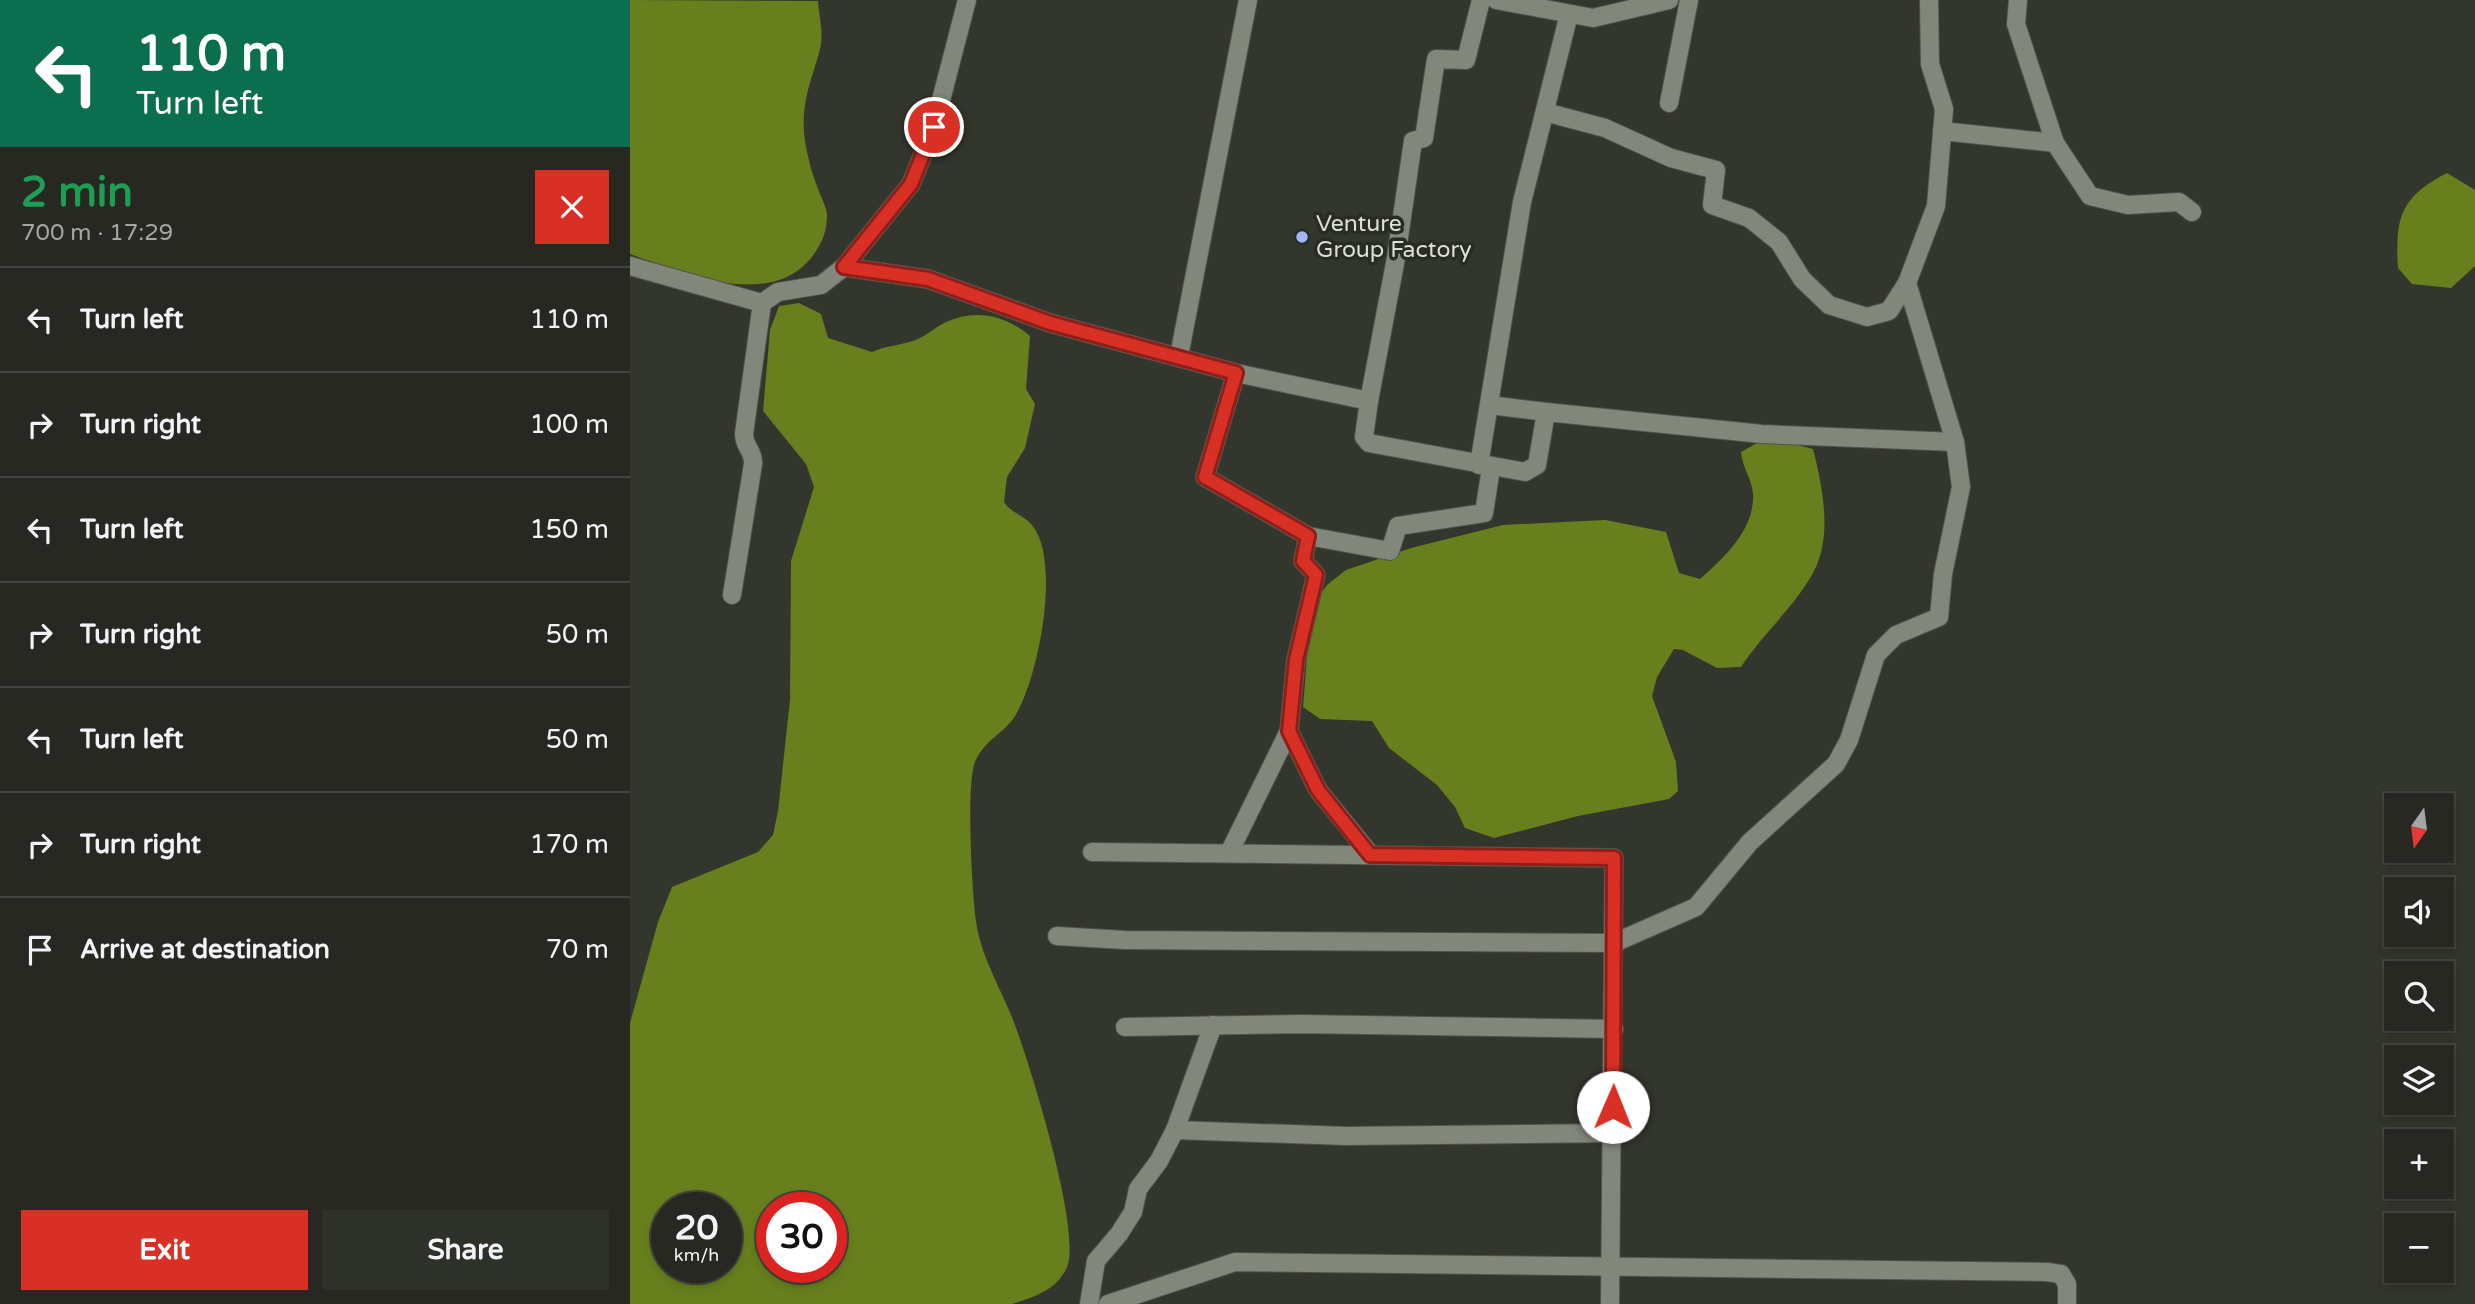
<!DOCTYPE html>
<meta charset="utf-8">
<style>
:root{--surface:#262821;--page:#2e302a;--text:#f1f3f6;--muted:#a4a6a5;--line:#42443f;--accent:#d93025}
body{margin:0;font-family:"Varela Round",sans-serif;background:var(--page);color:var(--text);height:100vh;display:flex;flex-direction:column;font-size:26px;white-space:nowrap}
*{box-sizing:border-box;margin:0}
p{font-size:23px;color:var(--muted)}
.icon{flex:none;width:38px;height:38px;fill:none;stroke:currentColor;stroke-width:2;stroke-linecap:round;stroke-linejoin:round}
.map{position:relative;flex:1;overflow:hidden}
.drawer{display:flex;flex-direction:column;background:var(--surface);width:630px}
.drawer>*{flex:none}
.top-card{background:#0b6e4f;color:#fff;overflow:hidden}
.needle{width:46px;rotate:194deg}
.tools{position:absolute;left:1754px;top:793px;display:grid;gap:14px}
.tools a{display:grid;place-items:center;width:70px;height:70px;border-radius:0px;background:var(--surface);box-shadow:0 4px 10px #0003,0 0 0 2px var(--line);font-size:35px}
.speed{position:absolute;left:21px;top:1192px;display:flex;gap:14px;font-size:35px;font-weight:700;text-align:center}
.speed>*{display:grid;place-content:center;width:91px;height:91px;border-radius:50%;background:var(--surface);box-shadow:0 4px 10px #0003,0 0 0 2px var(--line);line-height:1}
.speed small{font-size:18px;font-weight:400}
.speed .limit{border:10px solid #d22;background:#fff;color:#111}
.pin{position:absolute;display:grid;place-items:center;width:60px;height:60px;color:#fff;margin:-30px;border:4px solid #fff;border-radius:50%;box-shadow:0 2px 7px #0007}
.me{position:absolute;width:77px;margin:-38px;rotate:1deg;stroke-linejoin:round;filter:drop-shadow(0 0 5px #0008)}
.turn{display:flex;align-items:center;gap:24px;height:147px;padding:0 21px;font-size:32px}
.turn .icon{width:91px;height:91px;stroke-width:2.5}
.turn b{display:block;font-size:49px;line-height:60px}
.round{display:grid;place-items:center;flex:none;width:74px;height:74px;border-radius:0px;background:var(--page)}
.headline{display:flex;align-items:center;justify-content:space-between;height:119px;padding:0 21px}
h1{font-size:42px;font-weight:700;line-height:52px;color:#1e9e55}
.action{display:flex;gap:14px;margin-top:auto;padding:14px 21px}
.action a{flex:1;height:80px;border-radius:0px;background:var(--accent);color:#fff;font-size:28px;font-weight:700;line-height:80px;text-align:center}
.action a+a{background:var(--page);color:var(--text)}
ul{padding:0;list-style:none}
li{display:flex;align-items:center;gap:21px;height:105px;padding:0 21px;border-top:2px solid var(--line)}
li div{flex:1}
li b{display:block;font-size:26px}
li em{font-style:normal}
main{display:flex;flex:1;min-height:0}
.map>svg:first-child{display:block}
.water{fill:#67801d;fill-rule:evenodd}
.lines{fill:none;stroke-linecap:round;stroke-linejoin:round}
.minor-casing{stroke:#50534b;stroke-width:20}
.minor{stroke:#82877b;stroke-width:18}
.route-casing{stroke:#8d1f18;stroke-width:18}
.route{stroke:#d93025;stroke-width:12}
.poi-dot{fill:#a0b3fd;stroke:#282c22;stroke-width:2.5}
.labels{text-anchor:middle;dominant-baseline:central;stroke-width:7;stroke-linejoin:round;paint-order:stroke}
.poi-label{font-size:23px;fill:#dcded8;stroke:#282c22;text-anchor:start}
</style>
<main>
<section class="drawer">
<div class="top-card">
<div class="turn"><svg class="icon" aria-label="left" viewBox="0 0 24 24"><path d="M17 20v-9H6M10 6l-5 5 5 5"/></svg><div><b>110 m</b>Turn left</div></div>
</div>
<div class="headline"><div><h1>2 min</h1><p>700 m · 17:29</p></div><a class="round" style="background:#d93025;color:#fff"><svg class="icon" aria-label="close" viewBox="0 0 24 24"><path d="M6 6l12 12M18 6L6 18"/></svg></a></div>
<ul>
<li><svg class="icon" aria-label="left" viewBox="0 0 24 24"><path d="M17 20v-9H6M10 6l-5 5 5 5"/></svg><div><b>Turn left</b></div><em>110 m</em></li>
<li><svg class="icon" aria-label="right" viewBox="0 0 24 24"><path d="M7 20v-9h11M14 6l5 5-5 5"/></svg><div><b>Turn right</b></div><em>100 m</em></li>
<li><svg class="icon" aria-label="left" viewBox="0 0 24 24"><path d="M17 20v-9H6M10 6l-5 5 5 5"/></svg><div><b>Turn left</b></div><em>150 m</em></li>
<li><svg class="icon" aria-label="right" viewBox="0 0 24 24"><path d="M7 20v-9h11M14 6l5 5-5 5"/></svg><div><b>Turn right</b></div><em>50 m</em></li>
<li><svg class="icon" aria-label="left" viewBox="0 0 24 24"><path d="M17 20v-9H6M10 6l-5 5 5 5"/></svg><div><b>Turn left</b></div><em>50 m</em></li>
<li><svg class="icon" aria-label="right" viewBox="0 0 24 24"><path d="M7 20v-9h11M14 6l5 5-5 5"/></svg><div><b>Turn right</b></div><em>170 m</em></li>
<li><svg class="icon" aria-label="arrive" viewBox="0 0 24 24"><path d="M6 21V4h12l-3 4 3 4H6"/></svg><div><b>Arrive at destination</b></div><em>70 m</em></li>
</ul>
<div class="action"><a>Exit</a><a>Share</a></div>
</section>
<div class="map">
<svg width="1845" height="1304" viewBox="0 0 1845 1304">
<rect width="100%" height="100%" fill="#32362c"/>
<g class="water">
<path d="M 0,0 L 188,1 C 189,15 194,35 190,49 C 182,80 172,98 174,132 C 176,152 181,170 188,189 C 191,197 196,206 197,214 C 197,231 193,241 184,254 C 143,312 53,273 0,254 Z"/>
<path d="M 1817,173 L 1845,190 L 1845,266 L 1821,288 L 1782,284 L 1768,268 C 1765,218 1770,197 1817,173 Z"/>
<path d="M 169,303 L 191,314 L 198,338 L 242,352 C 257,345 274,345 288,339 C 298,334 306,327 316,322 C 347,308 376,316 400,336 L 396,389 L 405,404 L 395,448 L 377,477 L 374,502 C 381,513 395,516 402,525 C 432,561 408,683 383,719 C 371,735 353,742 345,762 C 336,784 342,893 346,921 C 351,958 372,990 385,1025 C 400,1065 452,1231 437,1267 C 427,1290 404,1297 382,1304 L 0,1304 L 0,1023 L 28,922 L 42,887 L 128,852 L 143,835 L 148,811 L 160,700 L 161,561 L 184,487 L 176,464 L 133,411 L 140,330 L 149,306 ZM 37,1208 L 96,1208 L 96,1267 L 37,1267 ZM 142,1208 L 201,1208 L 201,1267 L 142,1267 Z"/>
<path d="M 1127,443 L 1164,444 L 1183,449 C 1192,484 1202,532 1186,567 C 1168,604 1133,633 1111,667 L 1087,668 L 1053,650 L 1044,649 L 1027,677 L 1022,696 L 1046,762 L 1048,791 L 1039,799 L 948,816 L 864,838 L 835,828 L 825,807 L 807,785 L 759,748 L 742,721 L 690,719 L 673,707 L 679,631 L 686,600 L 697,585 L 716,570 L 781,548 L 873,525 L 975,520 L 1036,532 L 1049,573 L 1070,579 C 1094,558 1125,529 1123,494 C 1122,479 1112,467 1111,452 Z"/>
</g>
<g class="lines">
<g class="minor-casing">
<g id="minor">
<polyline points="866,0 963,18 1039,0"/>
<polyline points="1299,0 1300,64 1314,109 1306,206 1277,283 1325,442"/>
<polyline points="1388,0 1386,24 1425,143"/>
<polyline points="1039,103 1059,0"/>
<polyline points="915,112 975,128 1041,158 1086,170 1082,205 1119,218 1149,242 1172,279 1199,305 1237,317 1259,311 1277,283"/>
<polyline points="1312,131 1425,143 1460,196 1498,205 1549,202 1562,212"/>
<polyline points="0,266 132,303"/>
<polyline points="214,267 298,279 420,323 606,373 739,401 734,437 739,443 895,472 907,465 916,412 1132,434 1325,442 1331,487 1313,574 1309,617 1266,635 1246,655 1219,740 1206,764 1120,842 1066,907 984,943 495,940 427,936"/>
<polyline points="549,356 618,0"/>
<polyline points="606,373 575,477 678,536 673,561 686,575 666,660 659,731 688,790 740,854"/>
<polyline points="739,401 766,258 783,141 794,138 806,59 836,60 851,0"/>
<polyline points="859,405 916,412"/>
<polyline points="849,465 892,202 939,14"/>
<polyline points="678,536 760,551 768,526 854,513 861,468"/>
<path d="M 102,595 L 123,464 C 124,451 114,447 114,434 L 132,303 L 148,292 L 191,285 L 214,267 L 281,184 L 304,127 L 337,0"/>
<polyline points="462,852 984,858 980,1304"/>
<polyline points="599,853 659,731"/>
<polyline points="495,1027 671,1024 984,1029"/>
<polyline points="545,1130 716,1136 983,1133"/>
<polyline points="459,1304 466,1261 489,1234 503,1212 508,1189 529,1161 545,1130 583,1025"/>
<polyline points="478,1304 605,1262 1417,1272 1431,1274 1437,1284 1437,1304"/>
</g>
</g>
<use href="#minor" class="minor"/>
</g>
<g class="lines">
<g class="route-casing">
<polyline id="route" points="304,127 281,184 214,267 298,279 420,323 606,373 575,477 678,536 673,561 686,575 666,660 659,731 688,790 740,855 984,858 983,1107"/>
</g>
<use href="#route" class="route"/>
</g>
<circle class="poi-dot" cx="672" cy="237" r="7"/>
<g class="labels">
<g class="poi-label">
<text x="686" y="224">Venture<tspan x="686" dy="26">Group Factory</tspan></text>
</g>
</g>
</svg>
<div class="tools">
<a><svg class="needle" viewBox="-14 -14 28 28"><path d="M0-13l5 13h-10z" fill="#e53935"/><path d="M0 13l5-13h-10z" fill="#a4a6a5"/></svg></a>
<a><svg class="icon" aria-label="sound" viewBox="0 0 24 24"><path d="M4 9h4l5-4v14l-5-4H4zM17 9q2 3 0 6"/></svg></a>
<a><svg class="icon" aria-label="search" viewBox="0 0 24 24"><circle cx="10" cy="10" r="6"/><path d="M15 15l6 6"/></svg></a>
<a><svg class="icon" aria-label="layers" viewBox="0 0 24 24"><path d="M12 4l9 5-9 5-9-5zM3 14l9 5 9-5"/></svg></a>
<a>+</a>
<a>−</a>
</div>
<div class="speed"><div>20<small>km/h</small></div><div class="limit">30</div></div>
<div class="pin" style="left:304px;top:127px;background:#d93025"><svg class="icon" aria-label="arrive" viewBox="0 0 24 24"><path d="M6 21V4h12l-3 4 3 4H6"/></svg></div>
<svg class="me" style="left:983px;top:1107px" viewBox="-20 -20 40 40"><circle r="19" fill="#fff"/><path d="M0-13L10 11 0 6-10 11z" fill="#d93025"/></svg>
</div>
</main>
